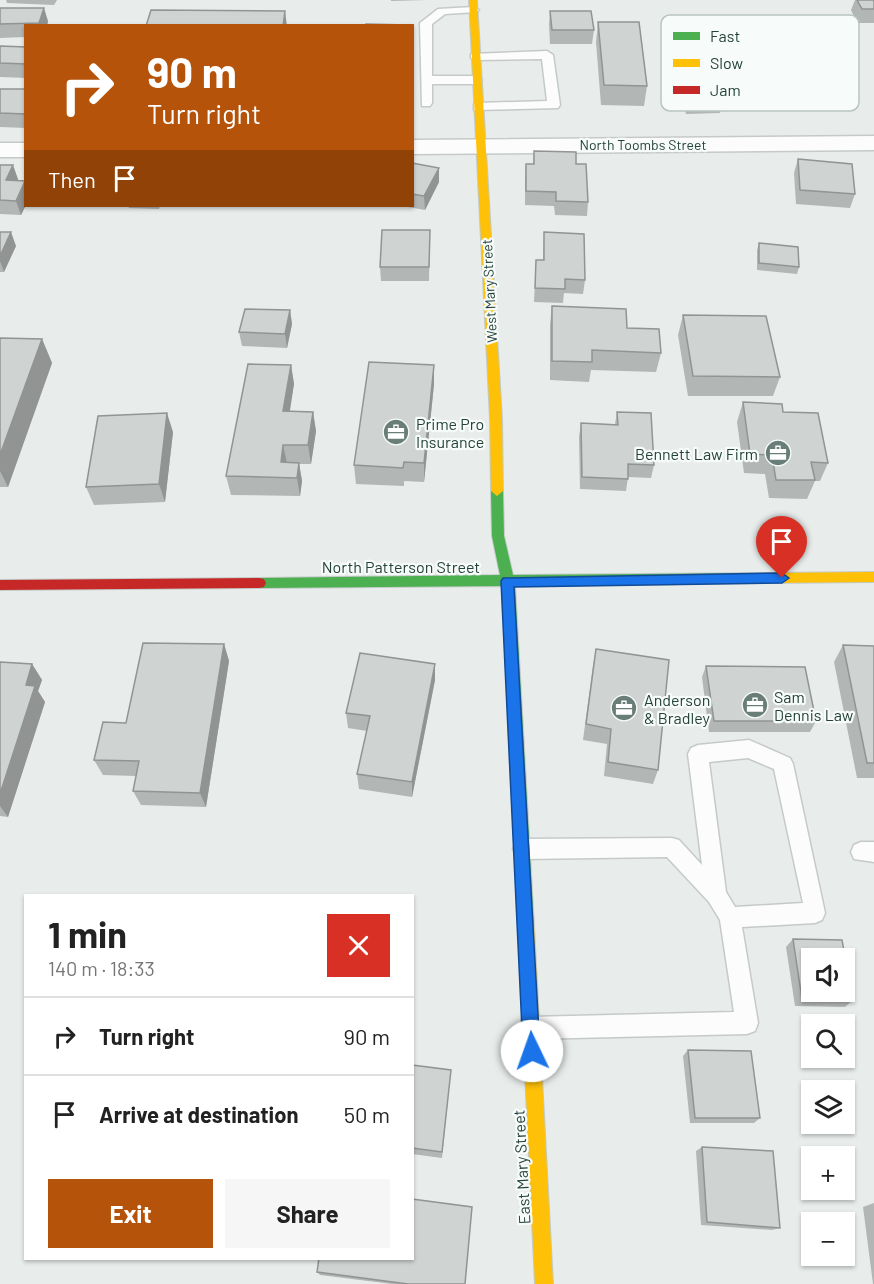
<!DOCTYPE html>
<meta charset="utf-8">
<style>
:root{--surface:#fff;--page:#f6f6f6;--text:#222;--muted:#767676;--line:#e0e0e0;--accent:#b45309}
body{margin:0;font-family:Barlow,sans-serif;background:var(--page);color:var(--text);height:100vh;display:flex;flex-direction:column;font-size:22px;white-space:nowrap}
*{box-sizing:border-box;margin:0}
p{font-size:20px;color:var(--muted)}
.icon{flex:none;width:33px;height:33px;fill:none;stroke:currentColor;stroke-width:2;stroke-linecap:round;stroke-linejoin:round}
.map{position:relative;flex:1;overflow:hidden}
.details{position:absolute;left:24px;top:894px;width:390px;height:366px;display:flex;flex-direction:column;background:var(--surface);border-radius:0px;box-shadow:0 2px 4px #0004}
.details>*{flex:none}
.hud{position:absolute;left:24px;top:24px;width:390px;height:183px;border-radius:0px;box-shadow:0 2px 4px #0004;background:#b45309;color:#fff;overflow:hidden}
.controls{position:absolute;left:801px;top:948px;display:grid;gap:12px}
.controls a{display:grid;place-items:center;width:54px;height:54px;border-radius:0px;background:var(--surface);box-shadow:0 2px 4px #0004;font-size:30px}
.pin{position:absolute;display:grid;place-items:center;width:51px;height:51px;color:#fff;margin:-62px -26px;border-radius:50% 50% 50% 0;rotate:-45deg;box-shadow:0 0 6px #0007}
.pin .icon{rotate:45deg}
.me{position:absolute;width:66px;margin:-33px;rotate:357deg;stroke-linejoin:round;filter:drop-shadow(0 0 4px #0008)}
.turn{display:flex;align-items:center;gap:21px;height:126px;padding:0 24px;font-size:27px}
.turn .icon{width:78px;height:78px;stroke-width:2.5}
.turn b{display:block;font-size:42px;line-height:51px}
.then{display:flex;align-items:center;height:57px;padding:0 24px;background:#0003;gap:12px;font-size:22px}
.round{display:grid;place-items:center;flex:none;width:63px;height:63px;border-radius:0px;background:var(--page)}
.head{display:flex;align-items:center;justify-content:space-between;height:102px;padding:0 24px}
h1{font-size:36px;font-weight:700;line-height:45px}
.primary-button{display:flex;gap:12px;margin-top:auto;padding:12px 24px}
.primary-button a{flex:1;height:69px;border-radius:0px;background:var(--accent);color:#fff;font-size:24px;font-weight:700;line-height:69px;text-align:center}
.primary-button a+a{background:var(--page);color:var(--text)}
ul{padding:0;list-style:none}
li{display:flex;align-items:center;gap:18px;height:78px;padding:0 24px;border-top:2px solid var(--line)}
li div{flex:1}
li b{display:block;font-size:22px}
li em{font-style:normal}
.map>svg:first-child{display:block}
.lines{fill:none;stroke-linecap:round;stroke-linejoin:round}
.lane-casing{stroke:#c5cac8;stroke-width:3}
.street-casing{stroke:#c5cac8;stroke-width:3}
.fast-casing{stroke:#c3cbc8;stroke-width:2}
.slow-casing{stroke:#c3cbc8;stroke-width:2}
.jam-casing{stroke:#c3cbc8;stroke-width:2}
.lane{fill:#fcfcfc;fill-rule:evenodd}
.street{fill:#fcfcfc;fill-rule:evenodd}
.fast{fill:#4caf50;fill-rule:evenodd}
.slow{fill:#ffc107;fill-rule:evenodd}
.jam{fill:#c62828;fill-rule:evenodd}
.wall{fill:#b2b6b5}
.shaded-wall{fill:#919493}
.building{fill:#cfd4d2;stroke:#919493;stroke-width:1.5;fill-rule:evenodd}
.route{fill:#1a73e8;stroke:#114b97;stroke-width:1.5}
.labels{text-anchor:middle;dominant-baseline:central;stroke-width:4.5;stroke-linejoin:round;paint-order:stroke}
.far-street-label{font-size:14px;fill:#24423a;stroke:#f7fbf9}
.poi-label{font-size:16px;fill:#24423a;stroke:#f7fbf9;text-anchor:start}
.street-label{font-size:16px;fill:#24423a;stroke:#f7fbf9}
.key{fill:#f7fbf9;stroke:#b8c4c0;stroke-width:1.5}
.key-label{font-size:16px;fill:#24423a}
</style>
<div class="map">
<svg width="874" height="1284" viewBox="0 0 874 1284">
<rect width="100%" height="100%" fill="#e8edeb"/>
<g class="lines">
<g class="lane-casing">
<g id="lane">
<polygon points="473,7 479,10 477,12 445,14 432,24 432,76 476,76 482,80 476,84 432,84 432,103 430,106 422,106 420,23 438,9"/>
<polygon points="547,51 553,55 560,105 558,108 474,110 474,104 478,103 547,101 542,59 475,60 471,58 471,54"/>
<path d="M 749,740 L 790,758 L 793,764 L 825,913 L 822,920 L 815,923 L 742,927 L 758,1023 L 755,1031 L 747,1034 L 530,1039 L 522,1036 L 519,1028 L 522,1020 L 530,1017 L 734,1012 L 720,920 L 709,902 L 667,857 L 523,859 L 516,856 L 513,849 L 516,842 L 523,839 L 672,838 L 679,840 L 702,865 L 688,754 L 691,748 L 698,745 ZM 748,758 L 774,769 L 803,903 L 735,907 L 726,892 L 709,762 Z"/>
<polygon points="861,842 874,842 874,862 854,859 851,852 854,845"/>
</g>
</g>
<g class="street-casing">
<g id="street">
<polygon points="874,136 874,150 412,154 412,140"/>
<rect x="0" y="143" width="26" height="14"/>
</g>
</g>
<g class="fast-casing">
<polygon id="fast" points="497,486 503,491 504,536 513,575 766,573 771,574 772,578 771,582 766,583 515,586 534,927 532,932 526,935 520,932 518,927 502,586 259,588 254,587 252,583 254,579 259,578 500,575 492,536 491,491"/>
</g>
<g class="slow-casing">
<g id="slow">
<polygon points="469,0 477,0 502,419 503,491 497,496 491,491 490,419"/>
<polygon points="874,572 874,582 766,583 761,582 760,578 761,574 766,573"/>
<polygon points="526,919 532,922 534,927 553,1284 535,1284 518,927 520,922"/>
</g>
</g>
<g class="jam-casing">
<polygon id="jam" points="259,578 264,579 266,583 264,587 259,588 0,590 0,580"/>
</g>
<use href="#lane" class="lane"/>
<use href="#street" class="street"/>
<use href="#fast" class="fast"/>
<use href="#slow" class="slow"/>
<use href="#jam" class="jam"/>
</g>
<g class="wall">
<polygon points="6,0 57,0 54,5 7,3"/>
<polygon points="391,0 427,0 391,1"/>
<polygon points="855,0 874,0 874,23 857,23 851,10"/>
<polygon points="0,8 48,21 47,26 26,26 26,37 0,38"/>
<polygon points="550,11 594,30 592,44 550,44 549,25"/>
<polygon points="598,22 647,86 644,106 601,105 596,42"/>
<polygon points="0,46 26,47 26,78 0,77"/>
<polygon points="680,63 723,99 720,113 686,114 677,77"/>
<polygon points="0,89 26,89 26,128 0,127"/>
<polygon points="772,93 795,101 793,108 776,110 770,100"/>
<polygon points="534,151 576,164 588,202 587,216 555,215 554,206 525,205 525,178 526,164 533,164"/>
<polygon points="798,159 855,194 850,208 796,204 794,173"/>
<polygon points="412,163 439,182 425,210 402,206 412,206"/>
<polygon points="0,165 18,179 18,181 26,182 26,205 21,215 0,214"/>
<polygon points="128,206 160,206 159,209 129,208"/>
<polygon points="430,230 429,281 381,281 380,267"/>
<polygon points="0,232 16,246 4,272 0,272"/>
<polygon points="544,232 585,280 583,294 564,293 563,303 534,302 536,260 543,260"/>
<polygon points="759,243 799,267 797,274 757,270 757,250"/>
<polygon points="552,306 627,328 661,353 656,372 591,370 589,382 550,380 550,325"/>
<polygon points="290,310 292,324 287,348 242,346 239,332"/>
<polygon points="683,315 780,377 773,396 688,396 678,335"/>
<polygon points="0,338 42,339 52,363 8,487 0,487"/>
<polygon points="291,365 294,384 289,412 313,412 316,431 311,464 299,464 302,481 300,496 231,495 226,476"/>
<polygon points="434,365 434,384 424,482 404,481 404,486 356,484 354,465"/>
<polygon points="743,402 783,412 828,463 820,481 815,481 807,499 769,498 765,474 744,473 737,422"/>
<polygon points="617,412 654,465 651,478 628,477 626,491 580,489 579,437 581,423 615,424"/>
<polygon points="173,432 165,502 94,505 86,487"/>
<polygon points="224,644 229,661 206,807 141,805 133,791 136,776 103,775 94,760 126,723"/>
<polygon points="843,645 874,646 874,778 857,778 834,662"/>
<polygon points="596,649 658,770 653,784 604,776 607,744 583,740 593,665"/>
<polygon points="0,662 32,664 42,680 38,691 45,702 8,817 0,816"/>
<polygon points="706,666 816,721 810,732 709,732 702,677"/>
<polygon points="435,680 412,797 359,789 357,774 367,731 348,728 346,713"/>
<polygon points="793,939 853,1000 845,1007 795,1006 786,947"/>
<polygon points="688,1050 760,1118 754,1123 690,1123 683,1056"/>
<polygon points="412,1065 451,1070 442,1158 412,1154"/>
<polygon points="702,1147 780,1228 772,1230 701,1225 696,1151"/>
<polygon points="874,1203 874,1284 873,1284 863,1207"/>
<polygon points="317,1272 465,1284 392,1284 320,1275"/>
</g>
<g class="shaded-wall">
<polygon points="44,8 48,21 47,26 39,26 39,23"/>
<polygon points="285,11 287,26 283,26"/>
<polygon points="13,165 18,179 11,194 6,180"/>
<polygon points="439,168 439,182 425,210 424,196"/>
<polygon points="25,181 26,205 21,215 16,201"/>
<polygon points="11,232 16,246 4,272 0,261 0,256"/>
<polygon points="290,310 292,324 287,348 285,334"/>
<polygon points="42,339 52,363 8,487 0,471 0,455"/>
<polygon points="291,365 294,384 287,430 283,411"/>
<polygon points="434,365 434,384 424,482 424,463"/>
<polygon points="313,412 316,431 311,464 308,445"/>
<polygon points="167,413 173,432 165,502 159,484"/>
<polygon points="283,445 287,463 281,462"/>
<polygon points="299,463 302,481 300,496 297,478"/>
<polygon points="224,644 229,661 206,807 200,793"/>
<polygon points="32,664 42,680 38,691 45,702 8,817 0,806 0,794 26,685"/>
<polygon points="435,664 435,680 412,797 412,782"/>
</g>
<g class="building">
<polygon points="857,0 874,0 874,9 862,9"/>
<polygon points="0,8 44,8 39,23 0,24"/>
<polygon points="151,10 285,11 283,26 146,26"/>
<polygon points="550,11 591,11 594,30 552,30"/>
<polygon points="598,22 639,22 647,86 604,85"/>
<polygon points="366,24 406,25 406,26 366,26"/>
<polygon points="0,46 26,47 26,64 0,63"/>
<polygon points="0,89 26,89 26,114 0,113"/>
<polygon points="534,151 576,152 576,164 586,164 588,202 556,201 556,192 526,191 526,164 534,164"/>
<polygon points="798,159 852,164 855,194 800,190"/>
<polygon points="412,163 439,168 424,196 412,194"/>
<polygon points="0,165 13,165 6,180 25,181 16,201 0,200"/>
<polygon points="382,230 430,230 429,267 380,267"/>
<polygon points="0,232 11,232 0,256"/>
<polygon points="544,232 584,234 585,280 565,279 565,289 535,288 536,260 544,260"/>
<polygon points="759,243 798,247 799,267 759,263"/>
<polygon points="552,306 626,309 627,328 659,329 661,353 592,350 592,362 552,361"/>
<polygon points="245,309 290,310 285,334 239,332"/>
<polygon points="683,315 766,316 780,377 693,376"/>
<polygon points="0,338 42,339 0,455"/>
<polygon points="369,362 434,365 424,463 404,462 403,468 354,465"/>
<polygon points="248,364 291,365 283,411 313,412 308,445 283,445 281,462 299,463 297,478 226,476"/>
<polygon points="743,402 782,404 783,412 818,413 828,463 811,462 815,480 776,480 772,455 750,454"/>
<polygon points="617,412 651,413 654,465 628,464 628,479 582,477 581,423 618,425"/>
<polygon points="167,413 159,484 86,487 98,416"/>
<polygon points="143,643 224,644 200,793 133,791 139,761 94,760 103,722 126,723"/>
<polygon points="843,645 874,646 874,763 867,763"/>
<polygon points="596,649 669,660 658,770 608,762 611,729 586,724"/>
<polygon points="360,653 435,664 412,782 357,774 370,716 346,713"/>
<polygon points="0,662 32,664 26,685 35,686 0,794"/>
<polygon points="706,666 805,667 816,721 714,721"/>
<path d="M 793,939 L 842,940 L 853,1000 L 802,999 ZM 812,958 L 844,958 L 844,992 L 812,992 Z"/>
<polygon points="688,1050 751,1051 760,1118 695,1118"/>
<polygon points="412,1065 451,1070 442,1152 412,1148"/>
<polygon points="702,1147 773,1151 780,1228 707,1222"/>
<polygon points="412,1199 472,1207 465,1284 408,1284 317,1272 319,1258 412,1258"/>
</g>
<polygon class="route" points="782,573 789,578 782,583 514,587 540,1051 538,1057 532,1060 526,1057 523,1051 501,581 503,578"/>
<defs>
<g id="office-disc" transform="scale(1.35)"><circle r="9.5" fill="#697e78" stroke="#f7fbf9"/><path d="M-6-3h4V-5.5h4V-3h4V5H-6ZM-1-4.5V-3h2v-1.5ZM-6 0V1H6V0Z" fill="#fff"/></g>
</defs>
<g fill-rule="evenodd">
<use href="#office-disc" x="396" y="432"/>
<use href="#office-disc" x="778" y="453"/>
<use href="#office-disc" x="755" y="705"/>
<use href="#office-disc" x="624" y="708"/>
</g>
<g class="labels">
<g class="far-street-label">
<text x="643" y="144">North Toombs Street</text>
<text transform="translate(489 291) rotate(-93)">West Mary Street</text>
</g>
<g class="poi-label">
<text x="416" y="423">Prime Pro<tspan x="416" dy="18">Insurance</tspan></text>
<text x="758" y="453" text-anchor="end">Bennett Law Firm</text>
<text x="774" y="696">Sam<tspan x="774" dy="18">Dennis Law</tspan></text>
<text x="644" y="699">Anderson<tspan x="644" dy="18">&amp; Bradley</tspan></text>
</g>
<g class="street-label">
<text x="401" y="566">North Patterson Street</text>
<text transform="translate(521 1167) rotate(-93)">East Mary Street</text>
</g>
</g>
<rect x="661" y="15" width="198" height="96" rx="9" class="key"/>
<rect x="673" y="32" width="27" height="8" fill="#4caf50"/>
<rect x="673" y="59" width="27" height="8" fill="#ffc107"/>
<rect x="673" y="86" width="27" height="8" fill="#c62828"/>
<g class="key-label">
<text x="710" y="42">Fast</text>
<text x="710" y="69">Slow</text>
<text x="710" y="96">Jam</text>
</g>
</svg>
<div class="controls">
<a><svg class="icon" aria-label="sound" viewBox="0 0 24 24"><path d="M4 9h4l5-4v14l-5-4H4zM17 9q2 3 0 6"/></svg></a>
<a><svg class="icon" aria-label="search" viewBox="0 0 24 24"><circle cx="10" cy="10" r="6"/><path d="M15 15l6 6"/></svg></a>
<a><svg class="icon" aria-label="layers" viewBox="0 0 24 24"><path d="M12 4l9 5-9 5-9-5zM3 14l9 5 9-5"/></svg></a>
<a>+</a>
<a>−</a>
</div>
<div class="pin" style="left:782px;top:578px;background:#d93025"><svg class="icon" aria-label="arrive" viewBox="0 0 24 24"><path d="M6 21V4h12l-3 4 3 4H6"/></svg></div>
<svg class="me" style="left:532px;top:1051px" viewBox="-20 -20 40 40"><circle r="19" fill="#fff"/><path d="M0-13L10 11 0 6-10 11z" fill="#1a73e8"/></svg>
<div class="hud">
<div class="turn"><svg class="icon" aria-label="right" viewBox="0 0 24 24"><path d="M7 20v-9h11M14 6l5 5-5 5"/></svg><div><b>90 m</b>Turn right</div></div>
<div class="then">Then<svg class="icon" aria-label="arrive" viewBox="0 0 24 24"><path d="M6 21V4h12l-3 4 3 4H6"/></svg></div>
</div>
<section class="details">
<div class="head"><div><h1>1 min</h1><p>140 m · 18:33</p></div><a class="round" style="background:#d93025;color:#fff"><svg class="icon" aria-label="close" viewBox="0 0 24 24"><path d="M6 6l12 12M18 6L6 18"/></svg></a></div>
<ul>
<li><svg class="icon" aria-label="right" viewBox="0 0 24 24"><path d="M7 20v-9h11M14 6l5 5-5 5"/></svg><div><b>Turn right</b></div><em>90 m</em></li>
<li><svg class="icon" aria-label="arrive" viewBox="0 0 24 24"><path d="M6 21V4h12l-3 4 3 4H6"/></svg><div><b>Arrive at destination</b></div><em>50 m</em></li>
</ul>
<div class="primary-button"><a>Exit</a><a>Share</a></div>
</section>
</div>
